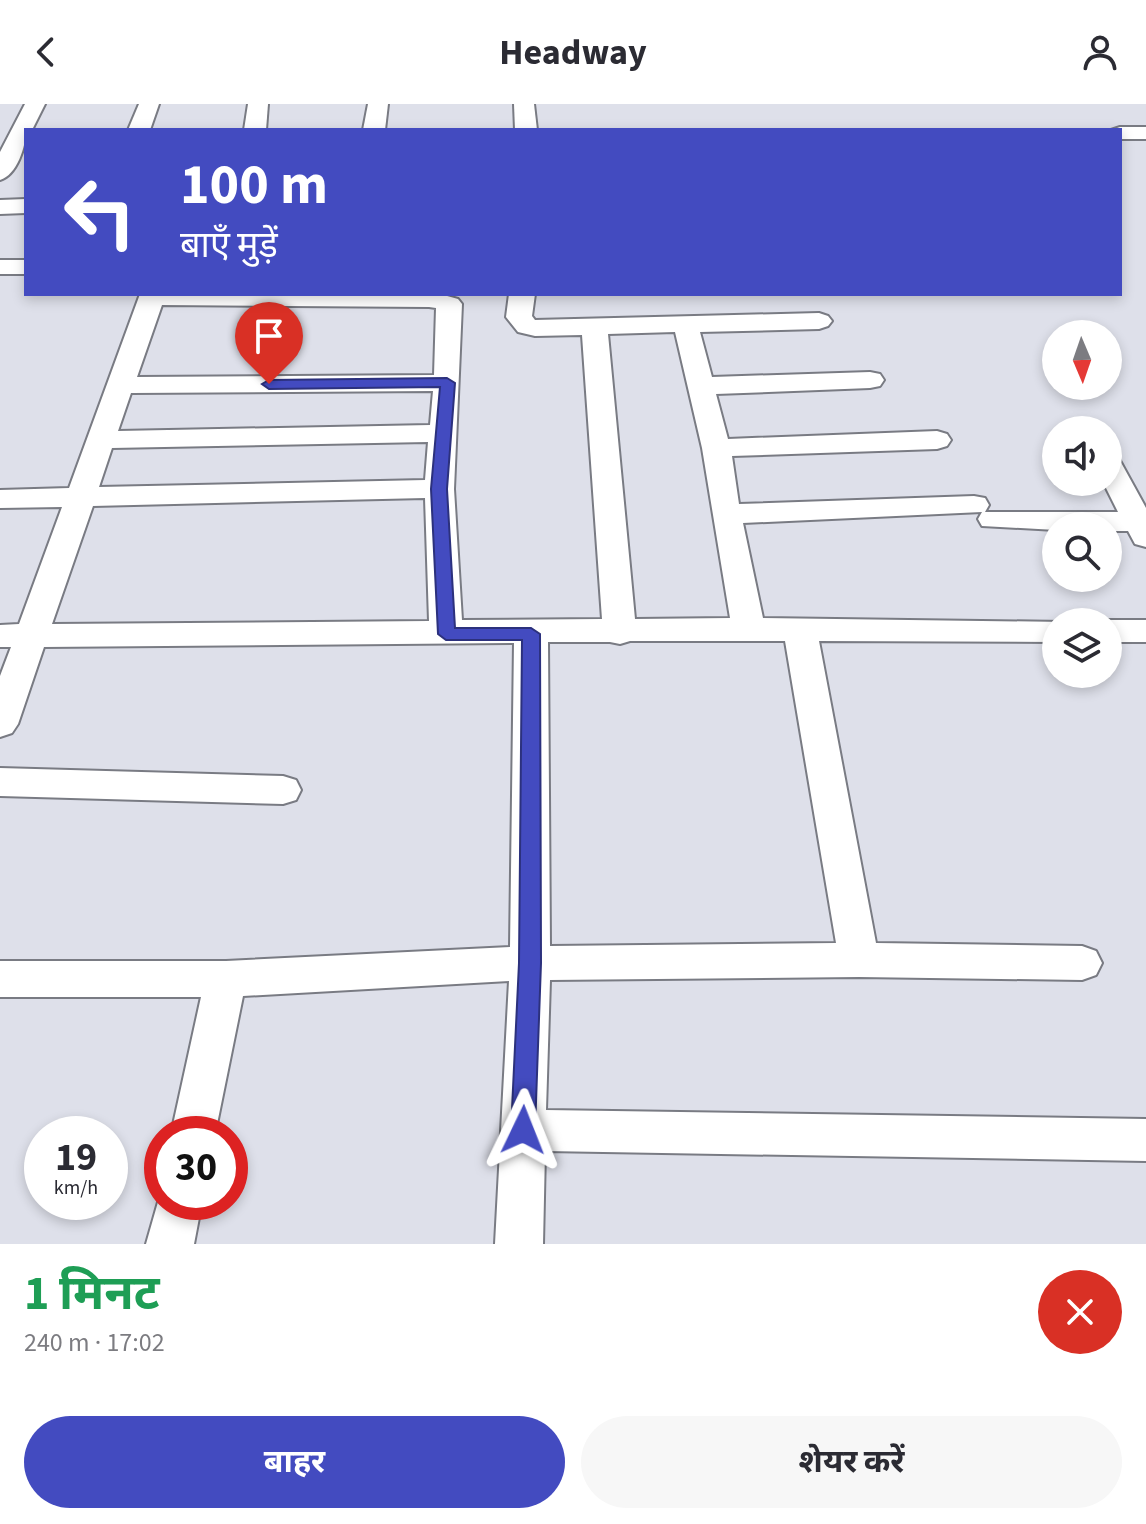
<!DOCTYPE html>
<html lang="hi">
<meta charset="utf-8">
<style>
:root{--surface:#fff;--page:#f7f7f7;--text:#2b2b33;--muted:#7c7c81;--accent:#434bc0}
body{margin:0;font-family:"Source Sans 3","Noto Sans Devanagari",sans-serif;background:var(--page);color:var(--text);height:100vh;display:flex;flex-direction:column;font-size:30px;white-space:nowrap}
*{box-sizing:border-box;margin:0}
p{font-size:26px;color:var(--muted)}
.icon{flex:none;width:44px;height:44px;fill:none;stroke:currentColor;stroke-width:2;stroke-linecap:round;stroke-linejoin:round}
.map{position:relative;height:1140px;overflow:hidden}
.details{display:flex;flex-direction:column;background:var(--surface);flex:1}
.details>*{flex:none}
.banner{position:absolute;left:24px;top:24px;width:1098px;height:168px;border-radius:0px;box-shadow:0 4px 12px #0003;background:#434bc0;color:#fff;overflow:hidden}
.needle{width:52px;rotate:178deg}
.controls{position:absolute;left:1042px;top:216px;display:grid;gap:16px}
.controls a{display:grid;place-items:center;width:80px;height:80px;border-radius:50%;background:var(--surface);box-shadow:0 4px 12px #0003;font-size:40px}
.speed{position:absolute;left:24px;top:1012px;display:flex;gap:16px;font-size:40px;font-weight:700;text-align:center}
.speed>*{display:grid;place-content:center;width:104px;height:104px;border-radius:50%;background:var(--surface);box-shadow:0 4px 12px #0003;line-height:1}
.speed small{font-size:20px;font-weight:400}
.speed .limit{border:12px solid #d22;background:#fff;color:#111}
.pin{position:absolute;display:grid;place-items:center;width:68px;height:68px;color:#fff;margin:-82px -34px;border-radius:50% 50% 50% 0;rotate:-45deg;box-shadow:0 0 8px #0007}
.pin .icon{rotate:45deg}
.me{position:absolute;width:88px;margin:-44px;rotate:2deg;stroke-linejoin:round;filter:drop-shadow(0 0 6px #0008)}
.turn{display:flex;align-items:center;gap:28px;height:168px;padding:0 24px;font-size:36px}
.turn .icon{width:104px;height:104px;stroke-width:2.5}
.turn b{display:block;font-size:56px;line-height:68px}
.round{display:grid;place-items:center;flex:none;width:84px;height:84px;border-radius:42px;background:var(--page)}
.headline{display:flex;align-items:center;justify-content:space-between;height:136px;padding:0 24px}
h1{font-size:48px;font-weight:700;line-height:60px;color:#1e9e55}
.button{display:flex;gap:16px;margin-top:auto;padding:16px 24px}
.button a{flex:1;height:92px;border-radius:48px;background:var(--accent);color:#fff;font-size:32px;font-weight:700;line-height:92px;text-align:center}
.button a+a{background:var(--page);color:var(--text)}
header{display:flex;justify-content:space-between;align-items:center;height:104px;padding:0 24px;background:var(--surface);font-size:36px;font-weight:700}
.map>svg:first-child{display:block}
.lines{fill:none;stroke-linecap:round;stroke-linejoin:round}
.minor-casing{stroke:#797b83;stroke-width:4}
.minor{fill:#fff;fill-rule:evenodd}
.route{fill:#434bc0;stroke:#2c317d;stroke-width:2}
</style>
<header><svg class="icon" aria-label="back" viewBox="0 0 24 24"><path d="M15 5l-7 7 7 7"/></svg>Headway<svg class="icon" aria-label="person" viewBox="0 0 24 24"><circle cx="12" cy="8" r="4"/><path d="M4 21q1-7 8-7t8 7"/></svg></header>
<div class="map">
<svg width="1146" height="1140" viewBox="0 0 1146 1140">
<rect width="100%" height="100%" fill="#dee0ea"/>
<g class="lines">
<g class="minor-casing">
<g id="minor">
<path d="M 25,0 L 45,0 L 32,26 L 26,26 C 26,42 17,71 0,76 L 0,48 Z"/>
<polygon points="139,0 159,0 150,26 128,26"/>
<polygon points="248,0 268,0 266,26 244,26"/>
<polygon points="368,0 388,0 385,26 363,26"/>
<polygon points="514,0 534,0 537,26 515,26"/>
<polygon points="1120,23 1146,23 1146,35 1120,35 1120,26 1111,26"/>
<polygon points="26,95 26,109 0,110 0,96"/>
<rect x="0" y="156" width="26" height="14"/>
<path d="M 140,190 L 440,190 L 458,195 L 462,200 L 454,385 L 462,516 L 602,515 L 582,231 L 535,232 L 518,228 L 506,213 L 509,190 L 535,190 L 532,212 L 535,216 L 819,209 L 828,212 L 832,217 L 828,222 L 819,225 L 700,228 L 712,273 L 870,268 L 880,270 L 884,276 L 880,282 L 870,284 L 716,290 L 728,335 L 937,327 L 947,330 L 951,336 L 947,342 L 937,345 L 732,352 L 739,400 L 974,392 L 985,394 L 989,401 L 985,408 L 1118,408 L 1103,378 L 1108,378 L 1108,350 L 1118,353 L 1146,404 L 1146,443 L 1135,440 L 1128,427 L 1108,427 L 1108,422 L 1056,422 L 1056,426 L 982,422 L 978,415 L 982,408 L 743,419 L 763,514 L 1064,518 L 1056,518 L 1056,538 L 819,537 L 876,839 L 1082,842 L 1096,847 L 1102,859 L 1096,871 L 1082,876 L 859,873 L 550,876 L 546,1006 L 1146,1015 L 1146,1057 L 545,1047 L 543,1140 L 495,1140 L 509,877 L 243,892 L 215,1030 L 171,1030 L 201,893 L 0,893 L 0,857 L 226,857 L 510,843 L 514,539 L 44,543 L 18,620 L 12,629 L 0,633 L 0,572 L 11,543 L 0,543 L 0,521 L 19,520 L 62,403 L 0,404 L 0,386 L 69,384 ZM 162,201 L 429,203 L 436,204 L 434,271 L 137,273 ZM 675,228 L 702,344 L 730,514 L 635,515 L 608,230 ZM 433,287 L 430,321 L 118,327 L 131,289 ZM 428,338 L 425,376 L 99,383 L 112,344 ZM 425,394 L 429,517 L 52,520 L 93,402 ZM 630,537 L 785,537 L 836,839 L 550,842 L 548,538 L 610,538 L 620,540 Z"/>
<polygon points="1108,516 1146,516 1146,538 1108,538 1108,518 1100,518"/>
<polygon points="0,664 283,672 296,676 301,686 296,696 283,700 0,692"/>
<polygon points="162,1084 162,1098 202,1098 194,1140 146,1140"/>
</g>
</g>
<use href="#minor" class="minor"/>
</g>
<polygon class="route" points="447,274 455,279 447,385 455,524 531,524 540,530 541,859 535,1026 531,1033 523,1037 514,1033 511,1026 519,859 522,536 446,536 438,530 431,385 440,283 269,285 262,280 269,276"/>
</svg>
<div class="controls">
<a><svg class="needle" viewBox="-14 -14 28 28"><path d="M0-13l5 13h-10z" fill="#e53935"/><path d="M0 13l5-13h-10z" fill="#7c7c81"/></svg></a>
<a><svg class="icon" aria-label="sound" viewBox="0 0 24 24"><path d="M4 9h4l5-4v14l-5-4H4zM17 9q2 3 0 6"/></svg></a>
<a><svg class="icon" aria-label="search" viewBox="0 0 24 24"><circle cx="10" cy="10" r="6"/><path d="M15 15l6 6"/></svg></a>
<a><svg class="icon" aria-label="layers" viewBox="0 0 24 24"><path d="M12 4l9 5-9 5-9-5zM3 14l9 5 9-5"/></svg></a>
</div>
<div class="speed"><div>19<small>km/h</small></div><div class="limit">30</div></div>
<div class="pin" style="left:269px;top:280px;background:#d93025"><svg class="icon" aria-label="arrive" viewBox="0 0 24 24"><path d="M6 21V4h12l-3 4 3 4H6"/></svg></div>
<svg class="me" style="left:523px;top:1026px" viewBox="-20 -20 40 40"><path d="M0-17L14 15 0 8-14 15z" fill="#434bc0" stroke="#fff" stroke-width="4"/></svg>
<div class="banner">
<div class="turn"><svg class="icon" aria-label="left" viewBox="0 0 24 24"><path d="M17 20v-9H6M10 6l-5 5 5 5"/></svg><div><b>100 m</b>बाएँ मुड़ें</div></div>
</div>
</div>
<section class="details">
<div class="headline"><div><h1>1 मिनट</h1><p>240 m · 17:02</p></div><a class="round" style="background:#d93025;color:#fff"><svg class="icon" aria-label="close" viewBox="0 0 24 24"><path d="M6 6l12 12M18 6L6 18"/></svg></a></div>
<div class="button"><a>बाहर</a><a>शेयर करें</a></div>
</section>
